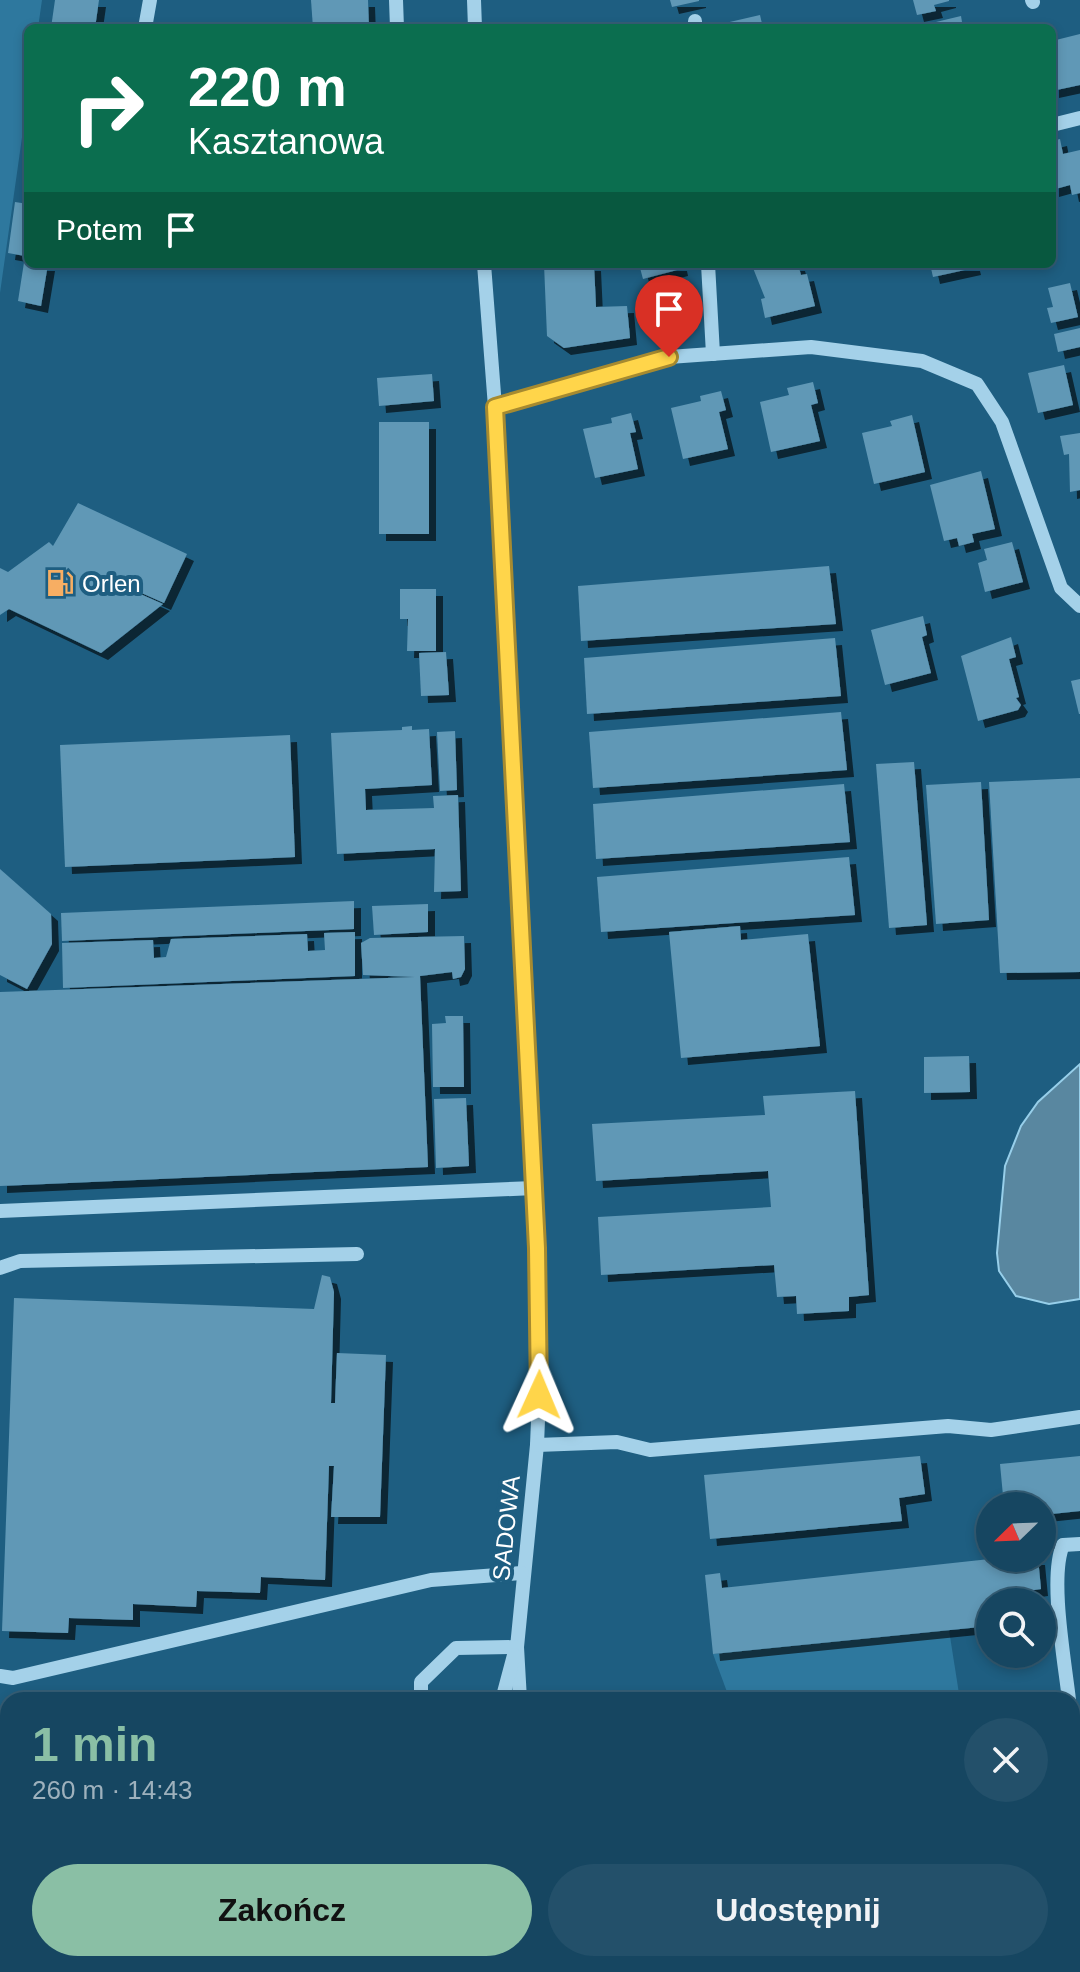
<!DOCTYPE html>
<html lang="pl">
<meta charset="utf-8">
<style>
:root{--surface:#164661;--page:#23506a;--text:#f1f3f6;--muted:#9eb1bd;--line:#355e76;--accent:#8abfa5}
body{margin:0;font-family:Helvetica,sans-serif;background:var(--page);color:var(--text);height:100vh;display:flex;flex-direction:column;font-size:30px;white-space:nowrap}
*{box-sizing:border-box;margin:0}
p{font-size:26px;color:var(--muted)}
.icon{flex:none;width:44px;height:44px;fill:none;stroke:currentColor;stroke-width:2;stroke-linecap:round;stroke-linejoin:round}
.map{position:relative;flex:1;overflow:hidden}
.panel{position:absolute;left:0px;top:1692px;width:1080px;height:280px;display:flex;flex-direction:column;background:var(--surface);border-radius:24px 24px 0 0;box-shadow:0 4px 12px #0003,0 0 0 2px var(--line)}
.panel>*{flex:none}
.banner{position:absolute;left:24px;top:24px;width:1032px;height:244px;border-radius:12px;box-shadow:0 4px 12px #0003,0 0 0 2px var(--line);background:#0b6e4f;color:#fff;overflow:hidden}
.needle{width:52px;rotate:247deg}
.controls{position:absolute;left:976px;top:1492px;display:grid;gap:16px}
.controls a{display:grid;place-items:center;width:80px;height:80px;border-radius:50%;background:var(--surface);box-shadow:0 4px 12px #0003,0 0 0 2px var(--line);font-size:40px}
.pin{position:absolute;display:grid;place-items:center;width:68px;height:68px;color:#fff;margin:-82px -34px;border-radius:50% 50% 50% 0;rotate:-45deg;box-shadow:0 0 8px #0007}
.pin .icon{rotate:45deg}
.me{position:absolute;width:88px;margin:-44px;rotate:1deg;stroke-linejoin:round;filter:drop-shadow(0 0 6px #0008)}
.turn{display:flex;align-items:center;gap:28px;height:168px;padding:0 32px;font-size:36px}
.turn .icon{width:104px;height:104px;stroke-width:2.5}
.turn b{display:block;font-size:56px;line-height:68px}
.then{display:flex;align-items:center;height:76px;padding:0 32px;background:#0003;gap:16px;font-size:30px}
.round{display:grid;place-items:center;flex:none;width:84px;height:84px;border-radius:42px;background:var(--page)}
.head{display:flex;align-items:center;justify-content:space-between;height:136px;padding:0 32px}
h1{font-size:48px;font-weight:800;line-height:60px;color:var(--accent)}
.cta{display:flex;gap:16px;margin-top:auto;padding:16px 32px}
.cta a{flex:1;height:92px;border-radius:48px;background:var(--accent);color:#111;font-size:32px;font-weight:800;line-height:92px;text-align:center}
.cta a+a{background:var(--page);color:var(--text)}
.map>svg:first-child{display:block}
.green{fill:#2e789e}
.water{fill:#5987a0;stroke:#97cfea;stroke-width:2}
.building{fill:#6098b6;filter:url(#shadow)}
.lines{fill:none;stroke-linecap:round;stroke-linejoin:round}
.minor{stroke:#a4d1e9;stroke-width:14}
.major{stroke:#e7f5fe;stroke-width:20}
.route-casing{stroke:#a68a30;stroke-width:20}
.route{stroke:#ffd54a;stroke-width:14}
.labels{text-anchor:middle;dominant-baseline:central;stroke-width:8;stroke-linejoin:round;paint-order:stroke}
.poi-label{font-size:24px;fill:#fff;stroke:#1e5e81;text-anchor:start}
.street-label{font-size:24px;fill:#fff;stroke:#1e5e81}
</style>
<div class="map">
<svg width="1080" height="1972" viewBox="0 0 1080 1972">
<defs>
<filter id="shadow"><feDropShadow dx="7" dy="7" stdDeviation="0" flood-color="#0009"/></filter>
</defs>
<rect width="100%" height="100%" fill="#1e5e81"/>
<g class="green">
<polygon points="0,0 42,0 38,28 28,28 28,95 0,293"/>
<polygon points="949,1630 960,1700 730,1700 713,1654"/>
</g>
<polygon class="water" points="1080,1064 1080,1299 1049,1304 1016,1296 999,1271 997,1253 1005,1166 1021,1126 1038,1102"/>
<g class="building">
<polygon points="55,0 99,0 95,28 51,28"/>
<polygon points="311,0 368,0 369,28 313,28"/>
<polygon points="670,0 699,0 699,1 672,7"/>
<polygon points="913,0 949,0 949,1 934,5 936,11 917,15"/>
<polygon points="760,15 763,28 722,28 721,24"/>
<polygon points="961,16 963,28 915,28 915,27"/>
<polygon points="1080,34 1080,85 1052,91 1052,41"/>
<polygon points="1060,139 1063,154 1080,150 1080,193 1072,195 1070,185 1052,190 1052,141"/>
<polygon points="15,202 28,204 28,264 48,264 41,306 18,301 25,256 8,253"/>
<polygon points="544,264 594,264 596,307 627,306 630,338 564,348 547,336"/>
<polygon points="639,264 680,264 681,269 643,279"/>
<polygon points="772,264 798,264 801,275 807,274 815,306 765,318 761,299 765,298 753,268"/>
<polygon points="930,264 973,264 974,268 933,277"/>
<polygon points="1070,283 1078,317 1051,323 1047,308 1053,307 1048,288"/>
<polygon points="1080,328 1080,347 1058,352 1054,334"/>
<polygon points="1064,365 1073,405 1038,413 1028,373"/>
<polygon points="432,374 434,401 379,406 377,378"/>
<polygon points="813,382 818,403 811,405 820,441 771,452 760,402 789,395 787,388"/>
<polygon points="721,391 726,410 719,412 728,449 683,459 671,408 701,401 700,396"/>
<polygon points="631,413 636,432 630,433 638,469 595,478 583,429 612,423 611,418"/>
<polygon points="912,415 925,472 874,484 862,433 892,426 890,421"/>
<rect x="379" y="422" width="50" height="112"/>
<polygon points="1080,433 1080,490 1070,492 1069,454 1064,455 1060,436"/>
<polygon points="981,471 995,529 972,534 974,542 959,546 957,538 944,541 930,485"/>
<polygon points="78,503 187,554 164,603 119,583 96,579 89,573 96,580 120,585 163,604 101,653 9,609 0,615 0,568 8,572 49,542 53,546"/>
<polygon points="1012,542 1023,582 985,592 978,563 987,560 984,549"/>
<polygon points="829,566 836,624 581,641 578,586"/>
<polygon points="400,589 436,589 436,651 407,651 408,619 400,619"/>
<polygon points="923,616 927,635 922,637 931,673 885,685 871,630"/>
<polygon points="1011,637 1016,657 1009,659 1019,697 1016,698 1021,705 1018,710 978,721 961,656"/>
<polygon points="835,638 841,696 587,714 584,658"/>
<polygon points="446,652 449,695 421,696 419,653"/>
<polygon points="1080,679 1080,714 1079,714 1071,681"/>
<polygon points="841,712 847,770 593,788 589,732"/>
<polygon points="412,726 412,730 429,729 432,785 365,789 366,810 434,808 433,796 458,795 461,891 434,892 435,849 337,854 331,733 402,730 402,727"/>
<polygon points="455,731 457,790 440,791 437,732"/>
<polygon points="290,735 295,857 65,867 60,745"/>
<polygon points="914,762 927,925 889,928 876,764"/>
<polygon points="1080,778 1080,972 1000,973 989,782"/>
<polygon points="981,782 989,920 936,924 926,785"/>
<polygon points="844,784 850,842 596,859 593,804"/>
<polygon points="849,857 855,915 601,932 597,877"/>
<polygon points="0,869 51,914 52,944 27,989 0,975"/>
<polygon points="354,901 354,929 62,941 61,913"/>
<polygon points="428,904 428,932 374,935 372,906"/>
<polygon points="740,926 741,940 808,934 820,1046 681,1058 669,932"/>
<polygon points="355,932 355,976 63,988 62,943 153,940 154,958 166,957 171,939 307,934 308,951 325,950 324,933"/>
<polygon points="464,936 465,969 461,977 453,979 452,972 420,976 428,1167 0,1186 0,992 415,977 363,975 361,943 370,938"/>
<polygon points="445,1016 463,1016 464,1087 433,1087 432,1024 446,1023"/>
<polygon points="969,1056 970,1092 924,1093 924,1057"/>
<polygon points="855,1091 869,1295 849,1297 849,1311 797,1314 796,1296 777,1297 774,1265 601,1275 598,1217 771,1207 768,1171 596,1181 592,1124 765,1115 763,1096"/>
<polygon points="466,1098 469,1166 436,1168 434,1099"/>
<polygon points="322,1275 330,1277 334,1292 331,1403 335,1403 337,1353 386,1355 380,1517 331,1517 334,1466 329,1466 325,1580 261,1577 260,1593 197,1591 196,1607 133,1604 133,1620 69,1618 68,1633 2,1631 14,1298 314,1309"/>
<polygon points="920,1456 925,1494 899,1498 902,1521 710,1539 704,1475"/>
<polygon points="1080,1456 1080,1511 1042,1515 1042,1506 1004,1506 1000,1464"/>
<polygon points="999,1558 1038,1558 1041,1589 1008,1594 1009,1602 990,1602 990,1626 713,1654 705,1575 720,1573 722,1588"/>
<polygon points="381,1964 442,1964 451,1965 449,1972 380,1972"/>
<polygon points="518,1964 784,1964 785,1972 519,1972"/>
<polygon points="898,1964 923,1964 921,1971"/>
</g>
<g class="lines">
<g class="minor">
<polyline points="396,0 397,28"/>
<polyline points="474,0 475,28"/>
<polyline points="1032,0 1033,2"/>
<polyline points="695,21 695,28"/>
<polyline points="145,28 150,0"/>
<polyline points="1052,125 1080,118"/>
<polyline points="484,264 495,407 537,1248 540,1370 537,1445 517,1647 520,1700"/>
<polyline points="708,264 713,354"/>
<polyline points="495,407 669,357 811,347 922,361 977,384 1002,422 1061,588 1080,606"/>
<polyline points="0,1211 534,1188"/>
<polyline points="0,1268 20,1261 357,1254"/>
<polyline points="537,1445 617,1442 650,1450 948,1426 991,1430 1080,1417"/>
<polyline points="0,1676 13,1678 431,1580 522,1573"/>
<polyline points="421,1700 421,1682 456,1648 517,1647"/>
<polyline points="502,1700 514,1655"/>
<path d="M 1069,1700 C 1065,1663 1049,1577 1063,1545 L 1080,1544"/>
<polyline points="1072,1727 1075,1754 1080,1765"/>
<polyline points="489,1972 490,1964"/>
</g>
<g class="major">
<polyline points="1072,1856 1080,1858"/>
<polyline points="0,1913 8,1911"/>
<polyline points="1072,1922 1080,1925"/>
<polyline points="0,1970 27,1964"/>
</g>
</g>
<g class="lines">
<g class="route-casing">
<polyline id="route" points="539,1395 537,1248 495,407 669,357"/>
</g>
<use href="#route" class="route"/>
</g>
<defs>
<g id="fuel-bare" transform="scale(2.16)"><path d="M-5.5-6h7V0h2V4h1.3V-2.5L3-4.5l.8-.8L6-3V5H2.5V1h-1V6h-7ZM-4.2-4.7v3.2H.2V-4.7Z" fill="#f7ae63" stroke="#1e5e81" stroke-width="2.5" paint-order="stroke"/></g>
</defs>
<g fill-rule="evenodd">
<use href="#fuel-bare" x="60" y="583"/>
</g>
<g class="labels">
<g class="poi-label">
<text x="82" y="583">Orlen</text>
</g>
<g class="street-label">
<text transform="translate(506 1528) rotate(-84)">SADOWA</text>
</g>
</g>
</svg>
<div class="controls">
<a><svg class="needle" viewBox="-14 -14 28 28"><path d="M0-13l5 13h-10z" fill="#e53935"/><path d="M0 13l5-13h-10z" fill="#9eb1bd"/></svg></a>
<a><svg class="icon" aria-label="search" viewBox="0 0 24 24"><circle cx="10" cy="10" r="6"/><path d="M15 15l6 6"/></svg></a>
</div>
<div class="pin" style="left:669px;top:357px;background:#d93025"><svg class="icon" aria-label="arrive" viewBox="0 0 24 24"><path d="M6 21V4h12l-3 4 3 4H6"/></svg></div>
<svg class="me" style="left:539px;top:1395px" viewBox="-20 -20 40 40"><path d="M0-17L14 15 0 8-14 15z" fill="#ffd54a" stroke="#fff" stroke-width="4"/></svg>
<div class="banner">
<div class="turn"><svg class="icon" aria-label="right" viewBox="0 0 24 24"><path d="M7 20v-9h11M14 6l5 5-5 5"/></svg><div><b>220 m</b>Kasztanowa</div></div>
<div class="then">Potem<svg class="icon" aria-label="arrive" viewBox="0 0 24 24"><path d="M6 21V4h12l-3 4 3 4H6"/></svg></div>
</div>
<section class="panel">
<div class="head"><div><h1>1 min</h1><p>260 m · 14:43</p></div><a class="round"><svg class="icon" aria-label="close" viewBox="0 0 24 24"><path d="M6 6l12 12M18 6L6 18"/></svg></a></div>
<div class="cta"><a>Zakończ</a><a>Udostępnij</a></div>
</section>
</div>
